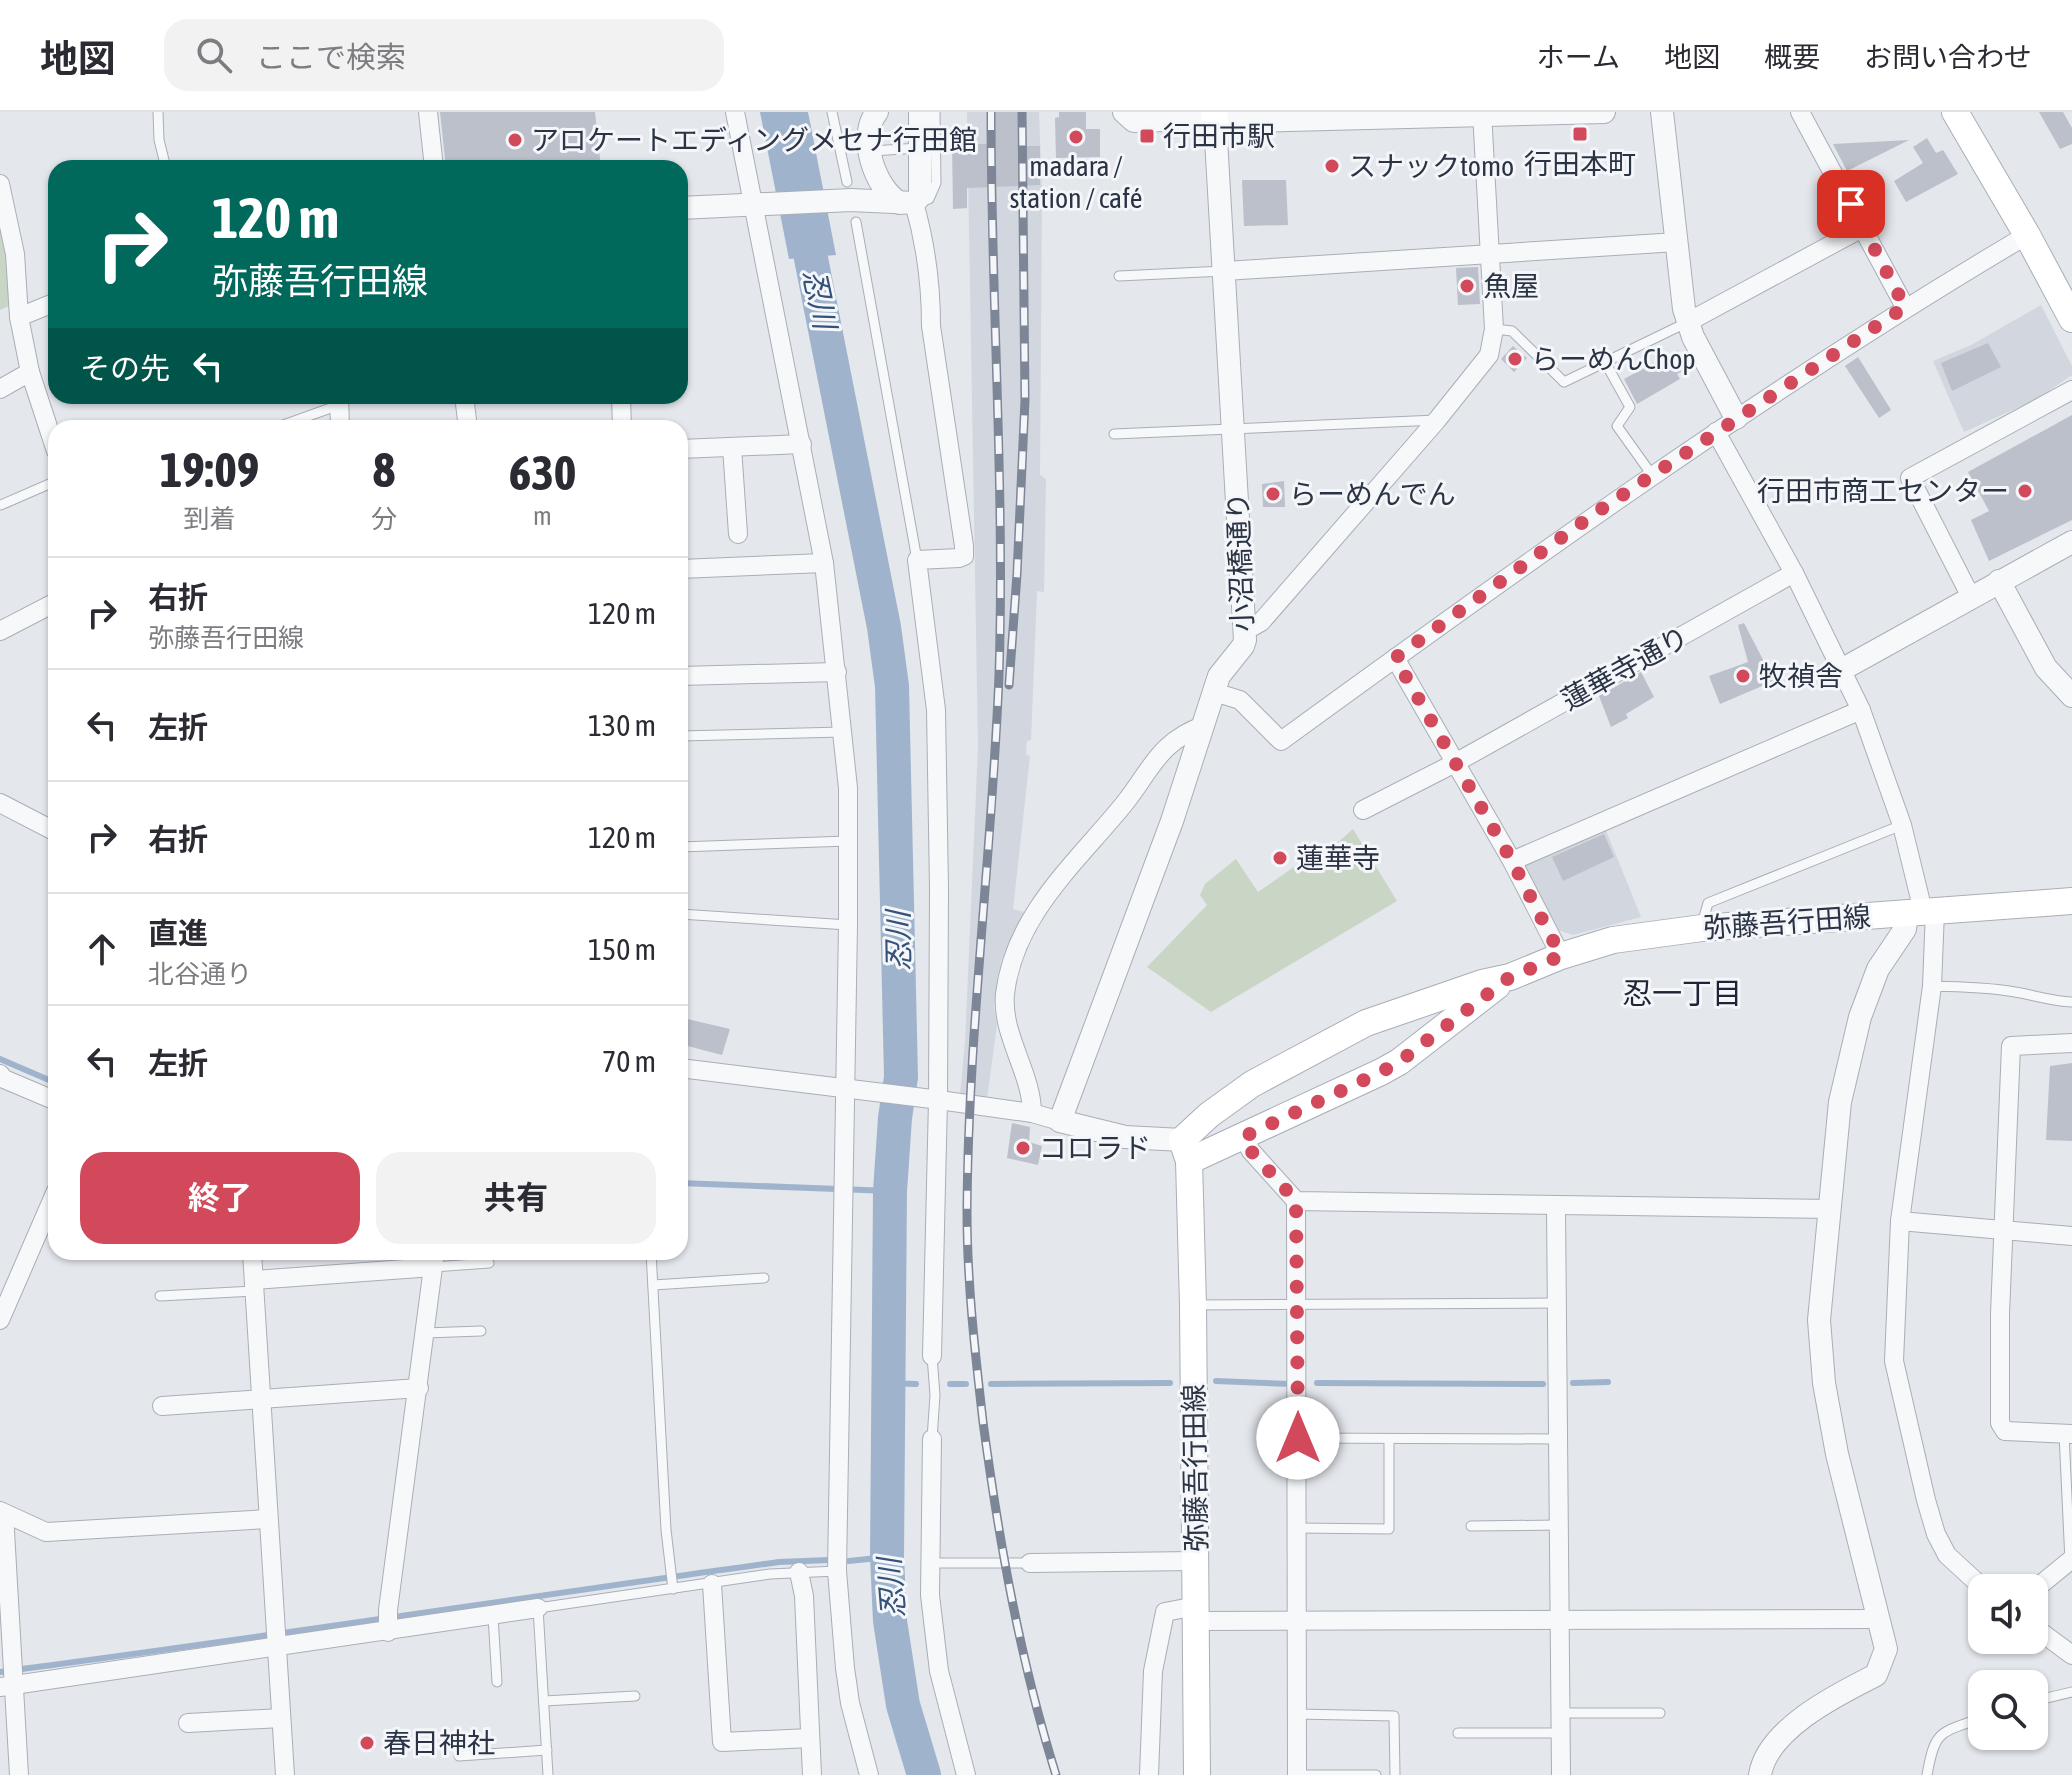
<!DOCTYPE html>
<html lang="ja">
<meta charset="utf-8">
<style>
:root{--surface:#fff;--page:#f2f2f3;--text:#2b2b33;--muted:#7c7c81;--line:#e1e1e2;--accent:#d1495b}
body{margin:0;font-family:"Asap Condensed","Noto Sans JP",sans-serif;background:var(--page);color:var(--text);height:100vh;display:flex;flex-direction:column;font-size:30px;white-space:nowrap}
*{box-sizing:border-box;margin:0}
p{font-size:26px;color:var(--muted)}
.icon{flex:none;width:44px;height:44px;fill:none;stroke:currentColor;stroke-width:2;stroke-linecap:round;stroke-linejoin:round}
.map{position:relative;flex:1;overflow:hidden}
.panel{position:absolute;left:48px;top:308px;width:640px;height:840px;display:flex;flex-direction:column;background:var(--surface);border-radius:24px;box-shadow:0 2px 6px #0004}
.panel>*{flex:none}
.banner{position:absolute;left:48px;top:48px;width:640px;height:244px;border-radius:24px;box-shadow:0 2px 6px #0004;background:#00695c;color:#fff;overflow:hidden}
.tools{position:absolute;left:1968px;top:1462px;display:grid;gap:16px}
.tools a{display:grid;place-items:center;width:80px;height:80px;border-radius:16px;background:var(--surface);box-shadow:0 2px 6px #0004;font-size:40px}
.pin{position:absolute;display:grid;place-items:center;width:68px;height:68px;color:#fff;margin:-34px;border-radius:16px;box-shadow:0 4px 12px #0006}
.me{position:absolute;width:88px;margin:-44px;rotate:0deg;stroke-linejoin:round;filter:drop-shadow(0 0 6px #0008)}
.turn{display:flex;align-items:center;gap:28px;height:168px;padding:0 32px;font-size:36px}
.turn .icon{width:104px;height:104px;stroke-width:2.5}
.turn b{display:block;font-size:56px;line-height:68px}
.then{display:flex;align-items:center;height:76px;padding:0 32px;background:#0003;gap:16px;font-size:30px}
.eta{display:flex;justify-content:space-evenly;align-items:center;height:136px;text-align:center}
.eta b{font-size:48px;font-weight:700;line-height:56px}
.action{display:flex;gap:16px;margin-top:auto;padding:16px 32px}
.action a{flex:1;height:92px;border-radius:24px;background:var(--accent);color:#fff;font-size:32px;font-weight:700;line-height:92px;text-align:center}
.action a+a{background:var(--page);color:var(--text)}
ul{padding:0;list-style:none}
li{display:flex;align-items:center;gap:24px;height:112px;padding:0 32px;border-top:2px solid var(--line)}
li div{flex:1}
li b{display:block;font-size:30px}
li em{font-style:normal}
header{display:flex;align-items:center;gap:48px;box-sizing:border-box;height:112px;padding:0 40px;background:var(--surface);border-bottom:2px solid var(--line)}
header strong{font-size:38px}
nav{display:flex;gap:44px;margin-inline-start:auto;font-size:28px}
.search{width:560px;height:72px;background:var(--page);display:flex;align-items:center;gap:20px;box-sizing:border-box;padding:0 28px;border-radius:24px;color:var(--muted);font-size:30px}
.map>svg:first-child{display:block}
.built{fill:#d2d6de}
.green{fill:#c9d6c5}
.water{fill:#9fb4cc}
.lines{fill:none;stroke-linecap:round;stroke-linejoin:round}
.stream{stroke:#9fb4cc;stroke-width:6}
.river{stroke:#9fb4cc;stroke-width:34}
.building{fill:#bbc0ca}
.service-casing{stroke:#a9aeb7;stroke-width:11}
.minor-casing{stroke:#a9aeb7;stroke-width:20}
.tertiary-casing{stroke:#a9aeb7;stroke-width:24}
.secondary-casing{stroke:#a9aeb7;stroke-width:28}
.service{stroke:#f7f8fa;stroke-width:9}
.minor{stroke:#f7f8fa;stroke-width:18}
.tertiary{stroke:#f7f8fa;stroke-width:22}
.secondary{stroke:#fff;stroke-width:26}
.rail-casing{stroke:#7d8696;stroke-width:9}
.rail{stroke:#f4f6f9;stroke-width:6;stroke-dasharray:18;stroke-linecap:butt}
.route{stroke:#d1495b;stroke-width:14;stroke-dasharray:0 25.2}
.poi-dot{fill:#d1495b;stroke:#f4f6f9;stroke-width:3}
.labels{text-anchor:middle;dominant-baseline:central;stroke-width:6;stroke-linejoin:round;paint-order:stroke}
.poi-label{font-size:28px;fill:#2b3445;stroke:#f4f6f9;text-anchor:start}
.street-label{font-size:28px;fill:#2b3445;stroke:#f4f6f9}
.water-label{font-size:30px;font-style:italic;fill:#34527a;stroke:#f4f6f9}
.neighbourhood-label{font-size:30px;fill:#1d2536;stroke:#f4f6f9}
</style>
<header>
<strong>地図</strong>
<div class="search"><svg class="icon" aria-label="search" viewBox="0 0 24 24"><circle cx="10" cy="10" r="6"/><path d="M15 15l6 6"/></svg>ここで検索</div>
<nav><a>ホーム</a><a>地図</a><a>概要</a><a>お問い合わせ</a></nav>
</header>
<div class="map">
<svg width="2072" height="1663" viewBox="0 0 2072 1663">
<rect width="100%" height="100%" fill="#e4e7ec"/>
<g class="built">
<polygon points="967,0 1039,0 1042,80 1040,363 1046,367 1044,480 1037,479 1031,628 1027,629 1026,642 1030,644 1013,797 1024,800 1002,846 998,862 994,896 997,913 987,987 960,983 965,930 978,635"/>
<polygon points="2041,193 2072,254 2072,263 2037,287 1964,320 1933,249 1971,233"/>
<polygon points="1605,716 1641,805 1573,823 1558,818 1524,751"/>
</g>
<g class="green">
<polygon points="0,106 6,129 9,194 0,198"/>
<polygon points="1353,717 1397,789 1211,900 1147,855 1207,793 1200,783 1205,772 1236,747 1258,780 1304,748 1309,756"/>
</g>
<polygon class="water" points="760,0 808,0 836,143 789,147"/>
<g class="lines">
<g class="stream">
<polyline points="0,947 56,971"/>
<polyline points="680,1071 890,1079"/>
<polyline points="1216,1269 1291,1272"/>
<polyline points="886,1271 916,1272"/>
<polyline points="1317,1271 1543,1272"/>
<polyline points="1573,1271 1608,1270"/>
<polyline points="950,1272 966,1272"/>
<polyline points="991,1272 1170,1271"/>
<polyline points="849,1449 887,1445"/>
<path d="M 0,1560 C 260,1526 519,1486 779,1450 L 829,1448"/>
</g>
<polyline class="river" points="802,101 884,515 892,574 901,965 895,1006 890,1079 887,1445 890,1509 903,1593 924,1663"/>
</g>
<g class="building">
<polygon points="440,0 595,0 601,56 446,56"/>
<polygon points="995,0 1018,0 1019,34 1040,34 1040,73 967,76 967,96 953,97 952,32 995,32"/>
<polygon points="1059,0 1086,0 1086,17 1100,17 1100,45 1056,46 1055,6 1059,5"/>
<polygon points="2039,0 2063,0 2072,16 2072,32 2060,37"/>
<polygon points="1927,26 1936,41 1943,38 1958,62 1906,90 1894,69 1923,51 1913,35"/>
<polygon points="1909,28 1847,59 1833,32"/>
<polygon points="1242,68 1286,68 1288,113 1244,114"/>
<polygon points="1478,155 1480,192 1458,193 1456,156"/>
<polygon points="1988,231 2001,255 1952,279 1941,251"/>
<polygon points="1513,234 1527,246 1514,260 1501,247"/>
<polygon points="1678,238 1687,257 1677,262 1680,267 1637,292 1624,267"/>
<polygon points="1858,245 1891,298 1879,306 1845,254"/>
<polygon points="2072,303 2072,408 1989,449 1971,408 1989,399 1968,360"/>
<polygon points="1284,369 1285,395 1263,395 1262,372"/>
<polygon points="1744,511 1774,569 1720,592 1709,564 1748,550 1738,513"/>
<polygon points="1641,560 1654,585 1626,602 1628,606 1611,615 1599,584"/>
<polygon points="1604,722 1614,745 1563,769 1552,745"/>
<polygon points="683,906 730,917 722,943 680,932"/>
<polygon points="2072,951 2072,1029 2046,1028 2050,954"/>
<polygon points="1012,1011 1030,1015 1029,1030 1042,1034 1038,1053 1007,1046"/>
</g>
<g class="lines">
<g class="service-casing">
<g id="service">
<polyline points="158,0 159,28 166,56"/>
<polyline points="832,0 847,70"/>
<polyline points="871,39 919,36"/>
<polyline points="922,89 929,87 936,71 935,0"/>
<polyline points="856,110 917,448"/>
<polyline points="1119,164 1224,159"/>
<polyline points="1494,217 1512,219 1564,270 1688,210"/>
<polyline points="1605,250 1630,295 1617,314 1652,363"/>
<polyline points="275,316 339,293"/>
<polyline points="1114,322 1437,308"/>
<polyline points="1,393 56,369"/>
<polyline points="680,624 843,620"/>
<polyline points="680,735 848,729"/>
<polyline points="680,802 848,813"/>
<polyline points="1702,812 1708,791 1902,713"/>
<path d="M 1932,874 C 1957,875 1983,875 2009,879 C 2030,882 2050,889 2072,890"/>
<polyline points="651,1140 666,1418 673,1477"/>
<polyline points="433,1155 489,1151"/>
<polyline points="653,1173 764,1166"/>
<polyline points="160,1184 254,1179"/>
<polyline points="1196,1193 1557,1191"/>
<polyline points="425,1221 481,1219"/>
<polyline points="2064,1322 2070,1449"/>
<polyline points="1298,1326 1558,1327"/>
<polyline points="932,1327 935,1283 932,1244"/>
<polyline points="1471,1414 1559,1413"/>
<polyline points="1298,1416 1389,1417 1389,1327"/>
<polyline points="930,1451 1030,1451"/>
<polyline points="493,1504 497,1570"/>
<polyline points="544,1589 635,1584"/>
<polyline points="2034,1589 2072,1580"/>
<polyline points="1561,1601 1660,1601"/>
<polyline points="1297,1602 1394,1604 1395,1663"/>
<polyline points="1458,1621 1561,1621"/>
<polyline points="459,1644 547,1638"/>
<polyline points="548,1663 538,1496 770,1462 837,1459"/>
<polyline points="1297,1663 1376,1663"/>
<path d="M 1927,1663 C 1935,1617 1940,1621 1982,1606"/>
</g>
</g>
<g class="minor-casing">
<g id="minor">
<polyline points="428,0 434,56"/>
<polyline points="735,0 824,451 848,676 848,813 837,1459 845,1556 850,1591 869,1663"/>
<polyline points="1800,0 1905,195"/>
<polyline points="0,72 15,142 19,205 30,260 56,339"/>
<path d="M 914,91 C 925,129 931,174 931,214 L 964,434 L 964,444 L 959,446 L 917,448 L 936,598 L 939,776 L 938,988 L 932,1244"/>
<polyline points="1225,159 1677,130"/>
<polyline points="19,205 56,190"/>
<polyline points="1688,210 1864,115"/>
<polyline points="0,277 30,260"/>
<polyline points="339,284 340,316"/>
<polyline points="464,284 468,316"/>
<polyline points="621,284 622,316"/>
<polyline points="1716,320 1794,461 1861,598 1902,713 1923,799"/>
<polyline points="732,335 738,422"/>
<polyline points="680,337 802,332"/>
<polyline points="680,457 824,451"/>
<polyline points="1972,487 1910,366 2072,278"/>
<polyline points="0,519 56,490"/>
<polyline points="1245,519 1261,510 1437,308 1489,243 1494,217 1482,0"/>
<polyline points="1395,546 1512,749 1561,844"/>
<polyline points="680,564 837,560"/>
<path d="M 1214,580 L 1240,588 L 1281,629 C 1524,452 1768,276 2027,123"/>
<polyline points="0,691 56,720"/>
<polyline points="1363,698 1455,651 1794,461"/>
<polyline points="1512,749 1861,598"/>
<polyline points="1935,799 1932,874 1900,1109 1894,1249 1926,1388 1936,1422 1947,1443 1983,1476"/>
<polyline points="2072,931 2011,934 2000,1202 2000,1311 2005,1319 2072,1322"/>
<polyline points="680,956 932,987 1032,1001 1060,1009"/>
<polyline points="0,962 4,967 56,989"/>
<path d="M 1032,1001 C 1032,961 1001,923 1005,882 C 1014,803 1077,750 1124,692 C 1152,657 1158,630 1205,613"/>
<path d="M 1243,1025 L 1251,1039 L 1296,1089 C 1474,1091 1652,1096 1831,1097"/>
<polyline points="1296,1089 1297,1663"/>
<polyline points="1556,1095 1561,1663"/>
<polyline points="1900,1109 2072,1124"/>
<polyline points="252,1140 285,1663"/>
<polyline points="254,1168 433,1155"/>
<polyline points="0,1208 56,1079"/>
<polyline points="162,1294 419,1276"/>
<polyline points="932,1327 930,1483 939,1559 966,1663"/>
<polyline points="0,1399 46,1420 268,1407"/>
<polyline points="4,1402 19,1663"/>
<polyline points="1030,1451 1196,1449"/>
<polyline points="799,1460 804,1484 812,1663"/>
<polyline points="712,1472 722,1630 810,1626"/>
<polyline points="2034,1478 2072,1447"/>
<polyline points="1197,1509 1878,1507"/>
<polyline points="2034,1515 2072,1543"/>
<polyline points="388,1520 388,1498 435,1140"/>
<polyline points="0,1575 538,1496"/>
<polyline points="188,1611 281,1606"/>
<polyline points="1149,1663 1153,1559 1165,1500 1196,1494"/>
</g>
</g>
<g class="tertiary-casing">
<g id="tertiary">
<path d="M 877,0 C 857,24 875,77 900,91"/>
<polyline points="1124,0 1134,9 1194,7 1215,10 1604,0"/>
<polyline points="1662,0 1684,197 1693,225 1736,306"/>
<polyline points="680,96 851,88 914,91 920,84 920,0"/>
<polyline points="1999,469 2046,556 2072,584"/>
<polyline points="1843,557 2072,430"/>
<polyline points="1182,1028 1125,1025 1060,1009 1172,709 1219,564 1243,534 1245,528 1215,10"/>
<path d="M 1760,1663 C 1767,1617 1838,1582 1876,1563 L 1886,1537 L 1837,1342 L 1824,1271 L 1819,1208 L 1840,990 L 1860,905 L 1878,857 L 1905,817 L 1907,801"/>
</g>
</g>
<g class="secondary-casing">
<g id="secondary">
<polyline points="1214,0 1215,10"/>
<polyline points="1955,0 2027,123 2072,207"/>
<polyline points="1189,1049 1381,960 1399,950 1497,874"/>
<polyline points="1197,1663 1193,1193 1189,1049 1182,1028 1209,1003 1252,972 1366,911 1482,871 1510,865 1561,844 1613,828 1702,816 2072,789"/>
</g>
</g>
<use href="#service" class="service"/>
<use href="#minor" class="minor"/>
<use href="#tertiary" class="tertiary"/>
<use href="#secondary" class="secondary"/>
<g class="rail-casing">
<g id="rail">
<path d="M 991,0 C 991,187 1005,376 999,563 C 992,742 968,921 967,1100 C 967,1170 975,1240 983,1310 C 999,1429 1020,1548 1056,1663"/>
<polyline points="1009,573 1017,462 1025,288 1022,0"/>
</g>
</g>
<use href="#rail" class="rail"/>
</g>
<g class="lines">
<polyline class="route" points="1298,1326 1296,1089 1251,1039 1243,1025 1381,960 1399,950 1510,865 1561,844 1512,749 1395,546 1594,402 1905,195 1851,92"/>
</g>
<g class="poi-dot">
<rect x="1572" y="14" width="16" height="16" rx="4"/>
<rect x="1139" y="16" width="16" height="16" rx="4"/>
<circle cx="1076" cy="25" r="8"/>
<circle cx="515" cy="28" r="8"/>
<circle cx="1332" cy="54" r="8"/>
<circle cx="1467" cy="174" r="8"/>
<circle cx="1515" cy="247" r="8"/>
<circle cx="2025" cy="379" r="8"/>
<circle cx="1273" cy="382" r="8"/>
<circle cx="1743" cy="564" r="8"/>
<circle cx="1280" cy="746" r="8"/>
<circle cx="1023" cy="1036" r="8"/>
<circle cx="367" cy="1631" r="8"/>
</g>
<g class="labels">
<g class="poi-label">
<text x="1163" y="24">行田市駅</text>
<text x="531" y="28">アロケートエディングメセナ行田館</text>
<text x="1580" y="52" text-anchor="middle">行田本町</text>
<text x="1076" y="54" text-anchor="middle">madara /<tspan x="1076" dy="32">station / café</tspan></text>
<text x="1348" y="54">スナックtomo</text>
<text x="1483" y="174">魚屋</text>
<text x="1531" y="247">らーめんChop</text>
<text x="2009" y="379" text-anchor="end">行田市商工センター</text>
<text x="1289" y="382">らーめんでん</text>
<text x="1759" y="564">牧禎舎</text>
<text x="1296" y="746">蓮華寺</text>
<text x="1039" y="1036">コロラド</text>
<text x="383" y="1631">春日神社</text>
</g>
<g class="street-label">
<text transform="translate(1240 450) rotate(-92)">小沼橋通り</text>
<text transform="translate(1625 556) rotate(-29)">蓮華寺通り</text>
<text transform="translate(1787 810) rotate(-4)">弥藤吾行田線</text>
<text transform="translate(1195 1356) rotate(-91)">弥藤吾行田線</text>
</g>
<g class="water-label">
<text transform="translate(820 187) rotate(78)">忍川</text>
<text transform="translate(898 829) rotate(-91)">忍川</text>
<text transform="translate(891 1476) rotate(-95)">忍川</text>
</g>
<g class="neighbourhood-label">
<text x="1682" y="881">忍一丁目</text>
</g>
</g>
</svg>
<div class="tools">
<a><svg class="icon" aria-label="sound" viewBox="0 0 24 24"><path d="M4 9h4l5-4v14l-5-4H4zM17 9q2 3 0 6"/></svg></a>
<a><svg class="icon" aria-label="search" viewBox="0 0 24 24"><circle cx="10" cy="10" r="6"/><path d="M15 15l6 6"/></svg></a>
</div>
<div class="pin" style="left:1851px;top:92px;background:#d93025"><svg class="icon" aria-label="arrive" viewBox="0 0 24 24"><path d="M6 21V4h12l-3 4 3 4H6"/></svg></div>
<svg class="me" style="left:1298px;top:1326px" viewBox="-20 -20 40 40"><circle r="19" fill="#fff"/><path d="M0-13L10 11 0 6-10 11z" fill="#d1495b"/></svg>
<div class="banner">
<div class="turn"><svg class="icon" aria-label="right" viewBox="0 0 24 24"><path d="M7 20v-9h11M14 6l5 5-5 5"/></svg><div><b>120 m</b>弥藤吾行田線</div></div>
<div class="then">その先<svg class="icon" aria-label="left" viewBox="0 0 24 24"><path d="M17 20v-9H6M10 6l-5 5 5 5"/></svg></div>
</div>
<section class="panel">
<div class="eta">
<div><b>19:09</b><p>到着</p></div>
<div><b>8</b><p>分</p></div>
<div><b>630</b><p>m</p></div>
</div>
<ul>
<li><svg class="icon" aria-label="right" viewBox="0 0 24 24"><path d="M7 20v-9h11M14 6l5 5-5 5"/></svg><div><b>右折</b><p>弥藤吾行田線</p></div><em>120 m</em></li>
<li><svg class="icon" aria-label="left" viewBox="0 0 24 24"><path d="M17 20v-9H6M10 6l-5 5 5 5"/></svg><div><b>左折</b></div><em>130 m</em></li>
<li><svg class="icon" aria-label="right" viewBox="0 0 24 24"><path d="M7 20v-9h11M14 6l5 5-5 5"/></svg><div><b>右折</b></div><em>120 m</em></li>
<li><svg class="icon" aria-label="ahead" viewBox="0 0 24 24"><path d="M12 20V5M6 11l6-6 6 6"/></svg><div><b>直進</b><p>北谷通り</p></div><em>150 m</em></li>
<li><svg class="icon" aria-label="left" viewBox="0 0 24 24"><path d="M17 20v-9H6M10 6l-5 5 5 5"/></svg><div><b>左折</b></div><em>70 m</em></li>
</ul>
<div class="action"><a>終了</a><a>共有</a></div>
</section>
</div>
